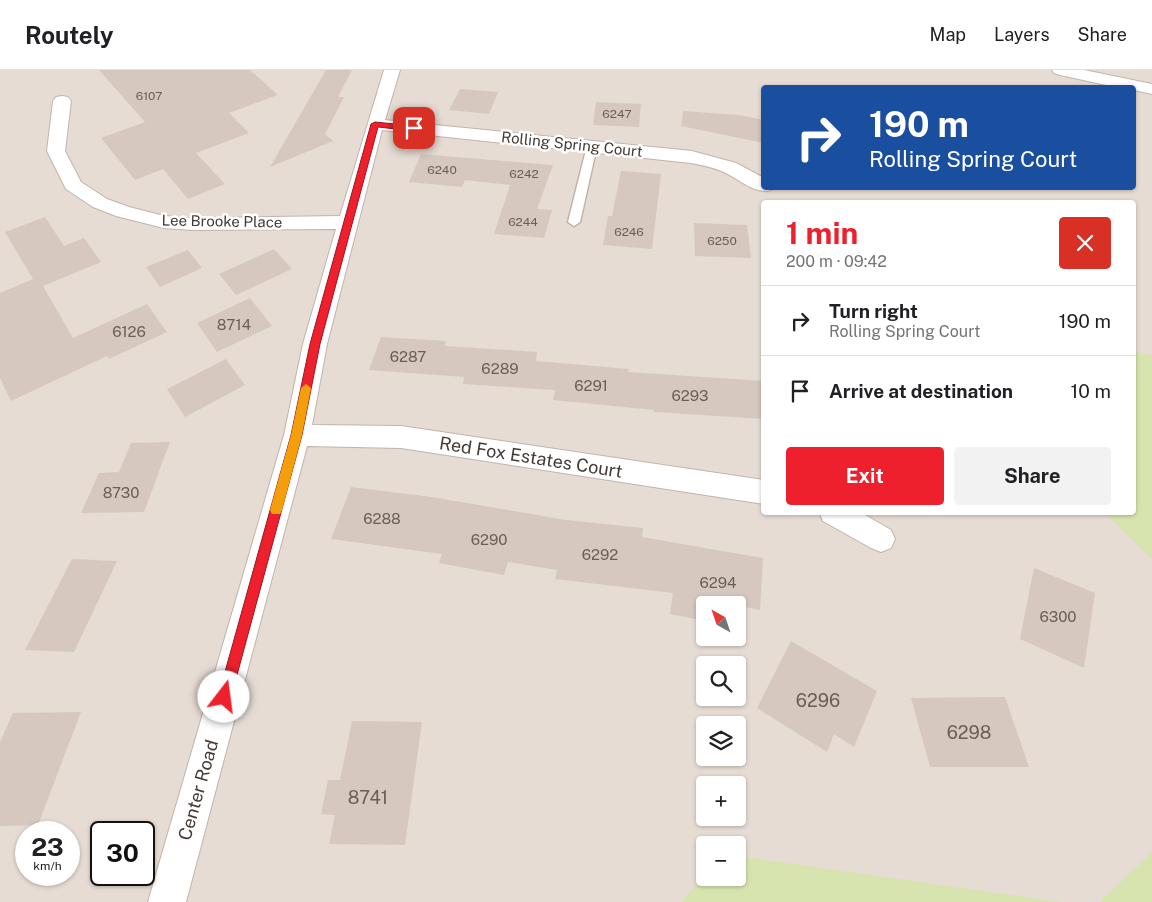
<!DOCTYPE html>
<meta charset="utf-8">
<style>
:root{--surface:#fff;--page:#f2f2f2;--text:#202124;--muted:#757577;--line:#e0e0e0;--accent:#ef202e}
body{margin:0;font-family:"Public Sans",sans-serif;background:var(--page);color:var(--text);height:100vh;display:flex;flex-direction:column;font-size:19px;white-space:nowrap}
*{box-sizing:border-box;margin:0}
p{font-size:16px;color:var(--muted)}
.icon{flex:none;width:28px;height:28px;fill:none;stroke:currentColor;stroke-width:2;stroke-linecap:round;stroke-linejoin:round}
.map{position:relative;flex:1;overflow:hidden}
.drawer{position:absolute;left:761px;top:130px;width:375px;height:315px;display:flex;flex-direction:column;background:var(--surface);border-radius:5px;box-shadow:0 1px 4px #0004}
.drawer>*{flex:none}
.top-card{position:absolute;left:761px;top:15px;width:375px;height:105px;border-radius:5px;box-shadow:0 1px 4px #0004;background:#1a4fa0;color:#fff;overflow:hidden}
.needle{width:32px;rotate:320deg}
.controls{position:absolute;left:696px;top:526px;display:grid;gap:10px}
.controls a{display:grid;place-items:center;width:50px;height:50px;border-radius:5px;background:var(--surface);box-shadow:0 1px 4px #0004;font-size:25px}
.speed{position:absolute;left:15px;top:751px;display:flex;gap:10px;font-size:25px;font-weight:700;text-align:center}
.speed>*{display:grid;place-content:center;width:65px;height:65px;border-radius:50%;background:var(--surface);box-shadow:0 1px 4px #0004;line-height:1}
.speed small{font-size:12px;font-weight:400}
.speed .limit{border:2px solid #111;border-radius:8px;background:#fff;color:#111}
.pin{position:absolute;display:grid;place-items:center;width:42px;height:42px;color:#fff;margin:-21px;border-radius:10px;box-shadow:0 2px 8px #0006}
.me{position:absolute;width:55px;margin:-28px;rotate:15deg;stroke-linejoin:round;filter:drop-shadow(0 0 4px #0008)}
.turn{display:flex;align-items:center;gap:18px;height:105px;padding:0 25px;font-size:22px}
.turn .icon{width:65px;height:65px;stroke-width:2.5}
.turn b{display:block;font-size:35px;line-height:42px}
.round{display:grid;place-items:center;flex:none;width:52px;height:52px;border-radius:5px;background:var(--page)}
.headline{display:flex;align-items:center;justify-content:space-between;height:85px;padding:0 25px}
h1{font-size:30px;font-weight:700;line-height:38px;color:var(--accent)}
.button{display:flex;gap:10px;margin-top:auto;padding:10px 25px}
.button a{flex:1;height:58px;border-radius:5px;background:var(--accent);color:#fff;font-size:20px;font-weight:700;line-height:58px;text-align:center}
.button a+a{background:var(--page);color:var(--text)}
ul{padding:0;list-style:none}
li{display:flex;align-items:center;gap:15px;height:70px;padding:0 25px;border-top:1px solid var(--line)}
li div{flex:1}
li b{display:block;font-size:19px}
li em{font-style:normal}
header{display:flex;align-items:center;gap:30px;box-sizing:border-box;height:70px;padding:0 25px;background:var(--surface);border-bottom:1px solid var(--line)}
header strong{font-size:24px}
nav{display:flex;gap:28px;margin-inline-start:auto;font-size:18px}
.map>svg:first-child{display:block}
.residential{fill:#e6dcd4;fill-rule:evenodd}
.green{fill:#d8e4b0}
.building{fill:#d6c8bf}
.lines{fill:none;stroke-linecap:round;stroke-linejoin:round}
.lane-casing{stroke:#c0b4ac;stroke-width:3}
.street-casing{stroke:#c0b4ac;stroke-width:2}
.lane{fill:#fff;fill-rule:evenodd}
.street{fill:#fff;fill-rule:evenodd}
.route{fill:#ef202e;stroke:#9b151e}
.slow{fill:#f59e0b}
.labels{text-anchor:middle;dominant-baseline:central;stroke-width:5;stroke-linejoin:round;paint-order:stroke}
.far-number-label{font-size:12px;fill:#685e58}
.far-street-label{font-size:15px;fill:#443b36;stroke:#fff}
.number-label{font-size:15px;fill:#685e58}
.street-label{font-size:18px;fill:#443b36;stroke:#fff}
.near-number-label{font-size:18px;fill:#685e58}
</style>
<header>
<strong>Routely</strong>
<nav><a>Map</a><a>Layers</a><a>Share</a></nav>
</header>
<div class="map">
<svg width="1152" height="832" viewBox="0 0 1152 832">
<rect width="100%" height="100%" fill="#f2ece6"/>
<path class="residential" d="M 0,0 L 1152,0 L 1152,832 L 0,832 ZM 764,18 L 1134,18 L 1134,118 L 764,118 ZM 764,132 L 1134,132 L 1134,442 L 764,442 ZM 705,535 L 738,535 L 738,568 L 705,568 ZM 705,595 L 738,595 L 738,628 L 705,628 ZM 705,655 L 738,655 L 738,688 L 705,688 ZM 705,715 L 738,715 L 738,748 L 705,748 ZM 26,762 L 69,762 L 69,805 L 26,805 ZM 101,762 L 144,762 L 144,805 L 101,805 ZM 705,775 L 738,775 L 738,808 L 705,808 Z"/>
<g class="green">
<polygon points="1134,281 1152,286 1152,489 1105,443 1134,442"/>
<polygon points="1152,782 1152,832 1100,832"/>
<polygon points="738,786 1061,832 681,832 705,805 705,808 738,808"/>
</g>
<g class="building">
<polygon points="99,0 250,0 278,25 229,43 249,63 196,83 225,114 188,129 163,99 135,110 101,68 145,52"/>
<polygon points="326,0 352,0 338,27 344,27 325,64 333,71 270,97"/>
<polygon points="460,19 498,22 489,44 449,40"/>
<polygon points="596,32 641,34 639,57 593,55"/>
<polygon points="683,41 739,45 764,50 764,73 681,56"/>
<polygon points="421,84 553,95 537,139 552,140 544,168 494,164 510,115 465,110 462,117 409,112"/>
<polygon points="621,101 661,104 652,179 603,175 608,146 612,146"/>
<polygon points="45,147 64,176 84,168 101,192 43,216 73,268 147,234 167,262 109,289 107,286 11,331 0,308 0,223 33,209 5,162"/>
<polygon points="694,153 747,155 751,188 695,186"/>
<polygon points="274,179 292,199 236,225 219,204"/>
<polygon points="188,180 202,198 160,217 146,197"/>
<polygon points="250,228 272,256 217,282 197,253"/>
<polygon points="381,267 446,271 445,276 537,282 536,291 629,299 628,302 764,311 764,349 654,342 654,340 553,330 555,320 463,314 464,307 369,300"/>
<polygon points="226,289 245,315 185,347 167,319"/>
<polygon points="170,372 144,442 81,443 99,403 119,402 131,373"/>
<polygon points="351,417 432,427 566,450 643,458 642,467 763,488 760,540 741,536 740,557 738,557 738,535 705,535 705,551 670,544 673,523 555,509 557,500 508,492 504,505 439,493 442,484 331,469"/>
<polygon points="72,489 117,491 74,582 25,580"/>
<polygon points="1034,498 1095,523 1084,598 1020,569"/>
<polygon points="791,571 877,621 854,677 834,664 827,682 757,638"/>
<polygon points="1005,627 1029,697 930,697 911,628"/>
<polygon points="81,642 38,755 0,756 0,672 13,643"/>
<polygon points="352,651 422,652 405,775 329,774 335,745 321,744 328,710 340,710"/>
</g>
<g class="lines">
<g class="lane-casing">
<polygon id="lane" points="592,73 597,76 580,152 574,156 568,152 587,76"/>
</g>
<g class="street-casing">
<g id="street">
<path d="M 384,0 L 400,0 L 385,50 L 692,81 L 736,93 L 764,108 L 764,118 L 773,118 L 771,120 C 753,125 738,107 721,101 C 712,97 701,95 691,93 L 382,60 L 327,274 L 312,355 L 401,356 L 764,410 L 764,434 L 401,378 L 307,376 L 186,832 L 148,832 L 284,365 L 303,274 L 336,159 L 192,160 L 164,158 L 116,146 L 93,137 L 66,119 L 47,81 L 53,31 L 56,27 L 62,26 L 68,27 L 71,31 L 65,81 L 81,112 L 107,129 L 129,137 L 164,146 L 192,148 L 340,146 Z"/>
<polygon points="1052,0 1084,0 1152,14 1152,24 1134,20 1134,18 1120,18 1060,5 1054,3"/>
<polygon points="819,442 860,442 891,460 895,469 891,478 881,482 871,478 823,451"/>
</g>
</g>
<use href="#lane" class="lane"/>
<use href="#street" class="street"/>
</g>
<polygon class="route" points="375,52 414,56 418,58 414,61 378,57 320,274 302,365 231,627 229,632 224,634 220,632 218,627 291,365 310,274 371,54"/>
<polygon class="slow" points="306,314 311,318 302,365 282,440 280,444 272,444 270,440 291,365 301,318"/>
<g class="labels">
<g class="far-number-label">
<text x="149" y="26">6107</text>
<text x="617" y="44">6247</text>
<text x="442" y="100">6240</text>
<text x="524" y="104">6242</text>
<text x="523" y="152">6244</text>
<text x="629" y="162">6246</text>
<text x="722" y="171">6250</text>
</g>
<g class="far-street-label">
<text transform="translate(572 74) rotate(6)">Rolling Spring Court</text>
<text transform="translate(222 151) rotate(1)">Lee Brooke Place</text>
</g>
<g class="number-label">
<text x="234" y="254">8714</text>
<text x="129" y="261">6126</text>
<text x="408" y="286">6287</text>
<text x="500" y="298">6289</text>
<text x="591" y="315">6291</text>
<text x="690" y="325">6293</text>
<text x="121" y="422">8730</text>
<text x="382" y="448">6288</text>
<text x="489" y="469">6290</text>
<text x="600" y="484">6292</text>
<text x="718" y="512">6294</text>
<text x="1058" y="546">6300</text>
</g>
<g class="street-label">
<text transform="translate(531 387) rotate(9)">Red Fox Estates Court</text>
<text transform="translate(198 720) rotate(-74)">Center Road</text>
</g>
<g class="near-number-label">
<text x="818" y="630">6296</text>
<text x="969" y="662">6298</text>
<text x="368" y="727">8741</text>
</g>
</g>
</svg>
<div class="controls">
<a><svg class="needle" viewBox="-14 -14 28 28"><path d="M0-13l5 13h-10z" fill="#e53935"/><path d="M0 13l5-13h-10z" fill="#757577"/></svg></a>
<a><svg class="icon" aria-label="search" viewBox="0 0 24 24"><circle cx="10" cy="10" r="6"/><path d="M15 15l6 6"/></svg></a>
<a><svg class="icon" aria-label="layers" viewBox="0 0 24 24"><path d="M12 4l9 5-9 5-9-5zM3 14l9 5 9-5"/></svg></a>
<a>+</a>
<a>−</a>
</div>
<div class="speed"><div>23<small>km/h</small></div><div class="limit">30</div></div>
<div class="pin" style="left:414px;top:58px;background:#d93025"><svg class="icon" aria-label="arrive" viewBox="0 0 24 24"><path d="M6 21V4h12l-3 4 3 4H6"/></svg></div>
<svg class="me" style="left:224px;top:627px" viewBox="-20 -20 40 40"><circle r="19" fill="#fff"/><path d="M0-13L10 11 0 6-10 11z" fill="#ef202e"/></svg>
<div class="top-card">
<div class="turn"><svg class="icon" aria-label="right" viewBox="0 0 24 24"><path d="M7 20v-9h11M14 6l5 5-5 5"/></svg><div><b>190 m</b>Rolling Spring Court</div></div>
</div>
<section class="drawer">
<div class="headline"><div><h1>1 min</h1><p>200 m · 09:42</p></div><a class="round" style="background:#d93025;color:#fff"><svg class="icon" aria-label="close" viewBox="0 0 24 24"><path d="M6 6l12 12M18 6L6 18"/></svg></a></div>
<ul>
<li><svg class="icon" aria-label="right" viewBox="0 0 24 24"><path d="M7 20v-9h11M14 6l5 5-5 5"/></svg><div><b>Turn right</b><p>Rolling Spring Court</p></div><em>190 m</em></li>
<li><svg class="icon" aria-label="arrive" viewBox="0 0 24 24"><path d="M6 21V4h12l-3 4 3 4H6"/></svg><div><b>Arrive at destination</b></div><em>10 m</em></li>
</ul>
<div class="button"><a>Exit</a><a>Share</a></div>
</section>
</div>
